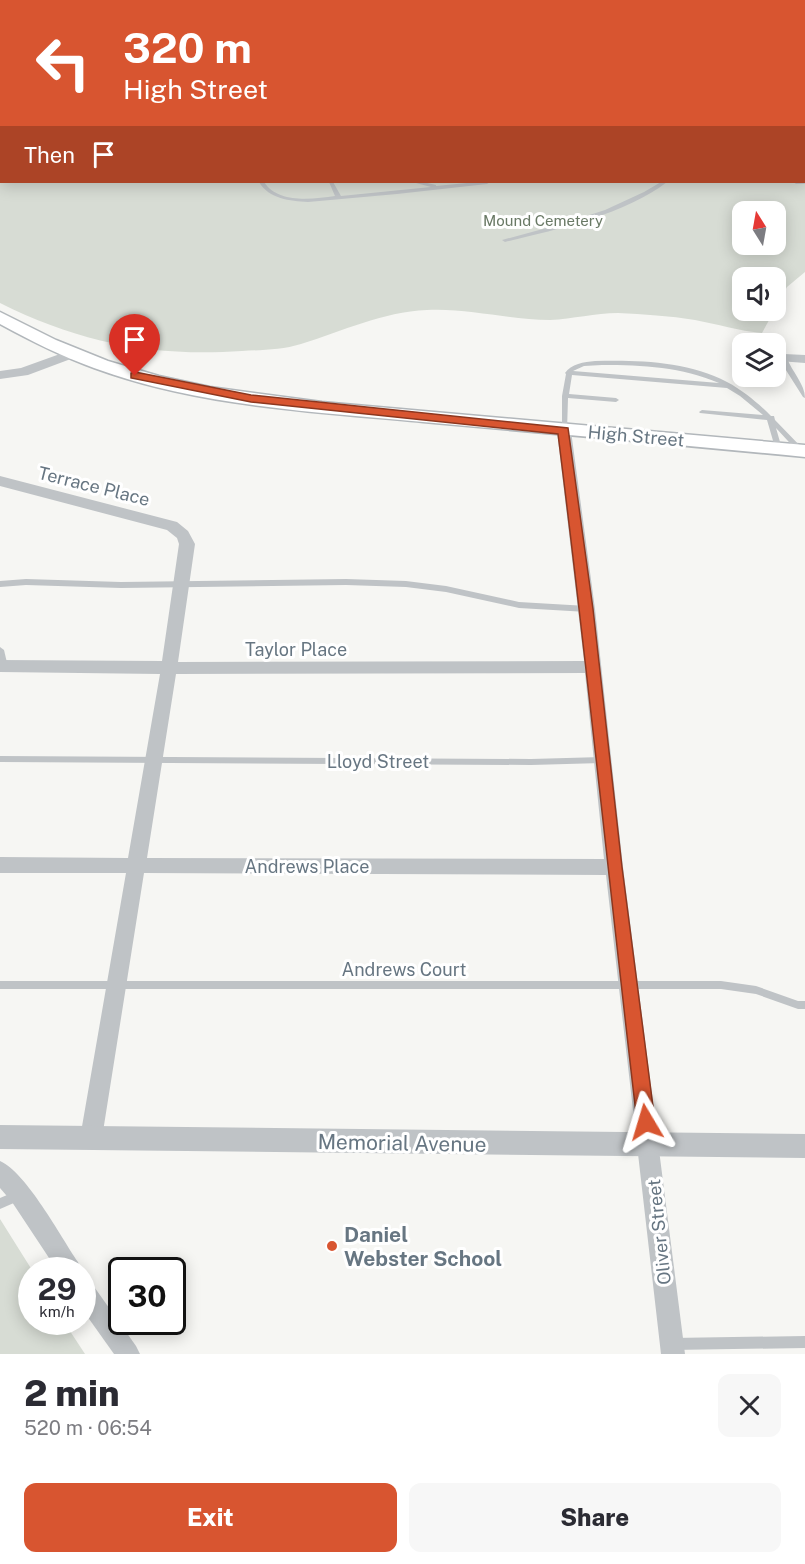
<!DOCTYPE html>
<meta charset="utf-8">
<style>
:root{--surface:#fff;--page:#f7f7f7;--text:#2b2b33;--muted:#7c7c81;--accent:#d85530}
body{margin:0;font-family:"Public Sans",sans-serif;background:var(--page);color:var(--text);height:100vh;display:flex;flex-direction:column;font-size:22px;white-space:nowrap}
*{box-sizing:border-box;margin:0}
p{font-size:20px;color:var(--muted)}
.icon{flex:none;width:33px;height:33px;fill:none;stroke:currentColor;stroke-width:2;stroke-linecap:round;stroke-linejoin:round}
.map{position:relative;height:1354px;overflow:hidden}
.drawer{display:flex;flex-direction:column;background:var(--surface);flex:1}
.drawer>*{flex:none}
.hud{position:absolute;left:0px;top:0px;width:806px;height:183px;box-shadow:0 3px 15px #0003;background:#d85530;color:#fff;overflow:hidden}
.needle{width:39px;rotate:349deg}
.controls{position:absolute;left:732px;top:201px;display:grid;gap:12px}
.controls a{display:grid;place-items:center;width:54px;height:54px;border-radius:12px;background:var(--surface);box-shadow:0 3px 15px #0003;font-size:30px}
.speed{position:absolute;left:18px;top:1257px;display:flex;gap:12px;font-size:30px;font-weight:700;text-align:center}
.speed>*{display:grid;place-content:center;width:78px;height:78px;border-radius:50%;background:var(--surface);box-shadow:0 3px 15px #0003;line-height:1}
.speed small{font-size:15px;font-weight:400}
.speed .limit{border:3px solid #111;border-radius:9px;background:#fff;color:#111}
.pin{position:absolute;display:grid;place-items:center;width:51px;height:51px;color:#fff;margin:-62px -26px;border-radius:50% 50% 50% 0;rotate:-45deg;box-shadow:0 0 6px #0007}
.pin .icon{rotate:45deg}
.me{position:absolute;width:66px;margin:-33px;rotate:353deg;stroke-linejoin:round;filter:drop-shadow(0 0 4px #0008)}
.turn{display:flex;align-items:center;gap:21px;height:126px;padding:0 24px;font-size:27px}
.turn .icon{width:78px;height:78px;stroke-width:2.5}
.turn b{display:block;font-size:42px;line-height:51px}
.then{display:flex;align-items:center;height:57px;padding:0 24px;background:#0003;gap:12px;font-size:22px}
.round{display:grid;place-items:center;flex:none;width:63px;height:63px;border-radius:12px;background:var(--page)}
.overview{display:flex;align-items:center;justify-content:space-between;height:102px;padding:0 24px}
h1{font-size:36px;font-weight:800;line-height:45px}
.button{display:flex;gap:12px;margin-top:auto;padding:12px 24px}
.button a{flex:1;height:69px;border-radius:12px;background:var(--accent);color:#fff;font-size:24px;font-weight:800;line-height:69px;text-align:center}
.button a+a{background:var(--page);color:var(--text)}
.map>svg:first-child{display:block}
.green{fill:#d7dcd4;fill-rule:evenodd}
.lines{fill:none;stroke-linecap:round;stroke-linejoin:round}
.secondary-casing{stroke:#b2b7bb;stroke-width:3}
.service{fill:#bfc3c6;fill-rule:evenodd}
.minor{fill:#bfc3c6;fill-rule:evenodd}
.tertiary{fill:#bfc3c6;fill-rule:evenodd}
.secondary{fill:#fff;fill-rule:evenodd}
.route{fill:#d85530;stroke:#8c371f;stroke-width:1.5}
.poi-dot{fill:#d85530;stroke:#fff;stroke-width:2}
.labels{text-anchor:middle;dominant-baseline:central;stroke-width:6;stroke-linejoin:round;paint-order:stroke}
.far-park-label{font-size:15px;fill:#697965;stroke:#fff}
.street-label{font-size:18px;fill:#677682;stroke:#fff}
.near-street-label{font-size:21px;fill:#677682;stroke:#fff}
.near-poi-label{font-size:21px;font-weight:bold;fill:#677682;stroke:#fff;text-anchor:start}
</style>
<div class="map">
<svg width="805" height="1354" viewBox="0 0 805 1354">
<rect width="100%" height="100%" fill="#f6f6f3"/>
<g class="green">
<path d="M 23,0 L 805,0 L 805,272 L 787,287 L 776,307 L 776,278 L 742,278 L 742,310 L 774,311 L 762,333 C 739,331 717,324 695,320 C 670,316 643,314 618,313 C 595,313 573,319 550,320 C 509,320 469,308 427,310 C 382,312 343,331 301,344 C 282,350 261,350 242,351 C 153,357 80,343 0,303 L 0,124 L 2,182 L 804,182 L 804,2 L 21,1 ZM 742,212 L 776,212 L 776,244 L 742,244 Z"/>
<polygon points="0,1219 32,1270 32,1322 64,1322 85,1354 0,1354"/>
</g>
<g class="lines">
<g class="secondary-casing">
<path id="secondary" d="M 0,312 L 56,340 L 108,361 L 159,376 L 210,387 L 322,402 L 805,445 L 805,457 C 681,445 558,434 434,423 C 321,412 203,408 94,368 C 61,356 31,341 0,324 Z"/>
</g>
<g class="service">
<rect x="321" y="0" width="4" height="2"/>
<polygon points="392,0 401,2 394,2"/>
<polygon points="410,0 415,0 414,2 409,2"/>
<polygon points="482,0 486,0 487,2 482,2"/>
<polygon points="541,0 545,0 546,2 541,2"/>
<polygon points="662,0 667,0 666,2 661,2"/>
<polygon points="713,0 717,0 718,2 713,2"/>
<polygon points="726,0 736,2 728,2"/>
<rect x="804" y="5" width="1" height="2"/>
<rect x="804" y="13" width="1" height="2"/>
<rect x="804" y="48" width="1" height="2"/>
<rect x="804" y="107" width="1" height="4"/>
<polygon points="804,132 805,133 805,137 804,136"/>
<polygon points="804,180 805,184 796,184 793,182 804,182"/>
<path d="M 259,182 L 264,182 C 278,204 313,199 335,196 L 329,182 L 333,182 L 341,196 L 431,187 L 416,183 L 416,182 L 423,182 L 436,185 L 436,186 L 477,182 L 490,182 L 487,184 L 397,194 L 308,202 C 290,201 269,199 259,182 Z"/>
<path d="M 661,182 L 667,182 C 626,214 555,230 505,242 L 502,240 L 565,223 L 605,210 L 644,192 Z"/>
<path d="M 784,356 L 787,358 C 792,372 805,384 805,398 L 803,397 L 784,367 L 781,358 Z"/>
<path d="M 595,361 C 638,360 688,361 727,382 C 744,391 758,403 771,416 L 774,416 L 775,420 L 805,451 L 803,453 L 799,453 L 776,428 L 782,449 L 778,451 L 776,451 L 767,420 L 700,413 L 699,412 L 702,410 L 763,415 L 740,396 L 727,388 L 572,375 L 569,394 L 616,398 L 619,400 L 616,402 L 568,398 L 567,431 L 566,433 L 562,433 L 562,396 L 566,374 L 565,373 C 571,364 584,362 595,361 ZM 602,365 C 643,365 682,367 719,383 L 573,371 L 584,366 Z"/>
<polygon points="26,579 121,582 346,579 406,581 446,586 519,602 587,606 591,609 587,612 519,608 446,592 406,587 346,585 121,588 26,585 0,587 0,581"/>
<polygon points="0,647 4,650 8,667 4,670 0,667"/>
<polygon points="0,756 531,759 602,757 605,758 606,760 605,762 602,763 531,765 0,762"/>
<polygon points="0,981 721,981 756,986 798,1001 805,1001 805,1009 798,1009 756,994 721,989 0,989"/>
<polygon points="19,1190 23,1191 25,1195 23,1199 0,1209 0,1198"/>
<polygon points="805,1336 805,1348 672,1350 668,1348 666,1344 668,1340 672,1338"/>
</g>
<g class="minor">
<polygon points="71,350 76,351 78,354 76,357 28,375 0,379 0,371 21,368"/>
<polygon points="784,354 805,355 805,363 779,361 777,358 779,355"/>
<path d="M 564,427 L 571,431 L 595,609 L 623,867 L 685,1354 L 661,1354 L 606,875 L 144,873 L 102,1138 L 99,1145 L 91,1148 L 83,1145 L 80,1138 L 126,873 L 0,873 L 0,857 L 128,858 L 160,674 L 0,672 L 0,660 L 162,661 L 179,544 L 177,538 L 167,530 L 0,486 L 0,476 L 177,522 L 188,531 L 195,544 L 178,662 L 584,661 L 557,431 ZM 585,673 L 604,859 L 147,858 L 176,674 Z"/>
<path d="M 0,1161 C 26,1172 61,1237 78,1262 L 81,1270 L 57,1270 L 12,1202 L 0,1188 Z"/>
<polygon points="82,1278 90,1281 136,1346 140,1354 114,1354 82,1309"/>
</g>
<polygon class="tertiary" points="0,1125 805,1134 805,1158 0,1149"/>
<use href="#secondary" class="secondary"/>
</g>
<path class="route" d="M 135,372 L 251,395 L 568,428 L 593,609 L 622,867 L 655,1122 L 652,1127 L 646,1130 L 640,1127 L 637,1122 C 610,892 587,663 558,434 L 251,402 L 131,378 L 131,373 Z"/>
<circle class="poi-dot" cx="332" cy="1246" r="6"/>
<g class="labels">
<g class="far-park-label">
<text x="543" y="220">Mound Cemetery</text>
</g>
<g class="street-label">
<text transform="translate(636 436) rotate(5)">High Street</text>
<text transform="translate(94 486) rotate(14)">Terrace Place</text>
<text x="296" y="649">Taylor Place</text>
<text x="378" y="761">Lloyd Street</text>
<text x="307" y="866">Andrews Place</text>
<text x="404" y="969">Andrews Court</text>
<text transform="translate(659 1232) rotate(-96)">Oliver Street</text>
</g>
<g class="near-street-label">
<text transform="translate(402 1143) rotate(1)">Memorial Avenue</text>
</g>
<g class="near-poi-label">
<text x="344" y="1234">Daniel<tspan x="344" dy="24">Webster School</tspan></text>
</g>
</g>
</svg>
<div class="controls">
<a><svg class="needle" viewBox="-14 -14 28 28"><path d="M0-13l5 13h-10z" fill="#e53935"/><path d="M0 13l5-13h-10z" fill="#7c7c81"/></svg></a>
<a><svg class="icon" aria-label="sound" viewBox="0 0 24 24"><path d="M4 9h4l5-4v14l-5-4H4zM17 9q2 3 0 6"/></svg></a>
<a><svg class="icon" aria-label="layers" viewBox="0 0 24 24"><path d="M12 4l9 5-9 5-9-5zM3 14l9 5 9-5"/></svg></a>
</div>
<div class="speed"><div>29<small>km/h</small></div><div class="limit">30</div></div>
<div class="pin" style="left:135px;top:376px;background:#d93025"><svg class="icon" aria-label="arrive" viewBox="0 0 24 24"><path d="M6 21V4h12l-3 4 3 4H6"/></svg></div>
<svg class="me" style="left:646px;top:1122px" viewBox="-20 -20 40 40"><path d="M0-17L14 15 0 8-14 15z" fill="#d85530" stroke="#fff" stroke-width="4"/></svg>
<div class="hud">
<div class="turn"><svg class="icon" aria-label="left" viewBox="0 0 24 24"><path d="M17 20v-9H6M10 6l-5 5 5 5"/></svg><div><b>320 m</b>High Street</div></div>
<div class="then">Then<svg class="icon" aria-label="arrive" viewBox="0 0 24 24"><path d="M6 21V4h12l-3 4 3 4H6"/></svg></div>
</div>
</div>
<section class="drawer">
<div class="overview"><div><h1>2 min</h1><p>520 m · 06:54</p></div><a class="round"><svg class="icon" aria-label="close" viewBox="0 0 24 24"><path d="M6 6l12 12M18 6L6 18"/></svg></a></div>
<div class="button"><a>Exit</a><a>Share</a></div>
</section>
